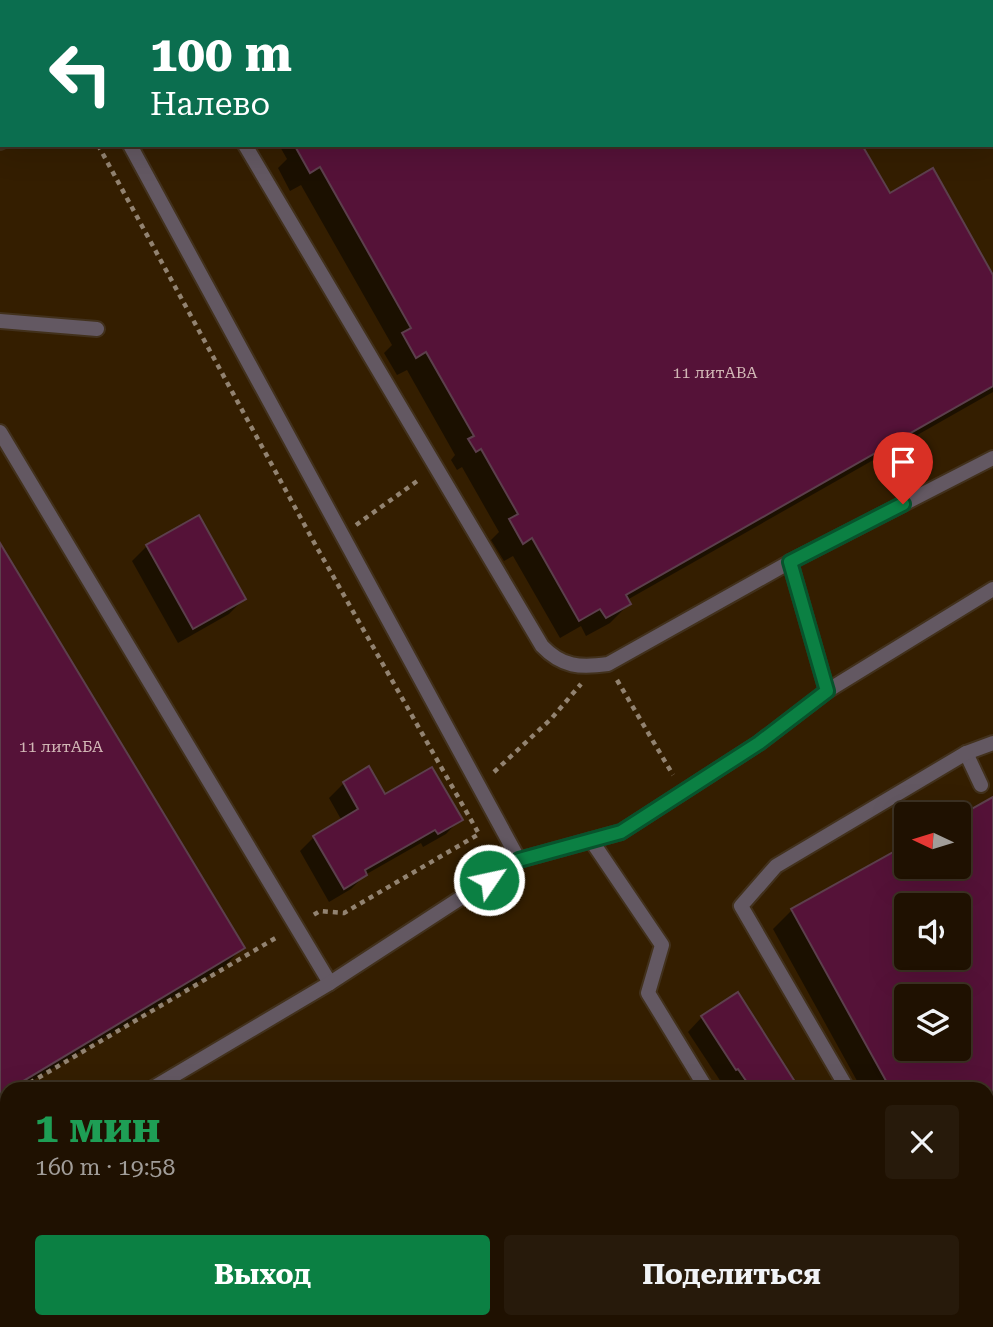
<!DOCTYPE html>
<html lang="ru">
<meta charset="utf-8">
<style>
:root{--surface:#1f1101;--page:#271a0b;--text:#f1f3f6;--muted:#a19d99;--line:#3c3123;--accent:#0b8043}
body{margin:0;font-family:"Roboto Serif",serif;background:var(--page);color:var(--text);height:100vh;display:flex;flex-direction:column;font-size:26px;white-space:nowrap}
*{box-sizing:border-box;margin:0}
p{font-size:23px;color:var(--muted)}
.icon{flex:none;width:38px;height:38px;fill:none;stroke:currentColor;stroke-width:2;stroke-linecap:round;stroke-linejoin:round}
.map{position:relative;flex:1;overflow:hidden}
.sheet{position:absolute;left:0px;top:1082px;width:994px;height:247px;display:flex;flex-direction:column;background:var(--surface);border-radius:21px 21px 0 0;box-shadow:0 7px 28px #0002,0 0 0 2px var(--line)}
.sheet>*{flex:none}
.top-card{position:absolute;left:0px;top:0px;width:994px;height:147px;box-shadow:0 7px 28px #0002,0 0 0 2px var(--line);background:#0b6e4f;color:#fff;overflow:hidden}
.needle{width:46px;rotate:274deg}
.controls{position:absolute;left:894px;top:802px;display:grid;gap:14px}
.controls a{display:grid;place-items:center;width:77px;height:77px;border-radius:7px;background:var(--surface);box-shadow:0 7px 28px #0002,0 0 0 2px var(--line);font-size:35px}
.pin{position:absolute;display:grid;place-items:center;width:60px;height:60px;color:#fff;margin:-72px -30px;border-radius:50% 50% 50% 0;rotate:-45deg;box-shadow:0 0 7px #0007}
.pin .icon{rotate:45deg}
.me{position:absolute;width:77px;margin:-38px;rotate:56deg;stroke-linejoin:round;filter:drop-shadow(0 0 5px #0008)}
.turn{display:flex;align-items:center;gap:24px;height:147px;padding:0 35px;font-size:32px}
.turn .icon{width:91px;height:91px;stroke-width:2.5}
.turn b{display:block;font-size:49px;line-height:60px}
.round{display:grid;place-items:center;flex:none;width:74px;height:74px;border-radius:7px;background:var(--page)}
.overview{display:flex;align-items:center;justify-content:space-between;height:119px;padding:0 35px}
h1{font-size:42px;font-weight:700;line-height:52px;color:#1e9e55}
.cta{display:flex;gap:14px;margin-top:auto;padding:14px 35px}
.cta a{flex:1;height:80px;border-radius:7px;background:var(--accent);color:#fff;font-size:28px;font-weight:700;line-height:80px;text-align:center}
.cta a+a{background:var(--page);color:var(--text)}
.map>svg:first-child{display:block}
.built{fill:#341e00;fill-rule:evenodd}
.shadow{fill:#0007;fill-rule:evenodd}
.building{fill:#551238;stroke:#5c3f4c;stroke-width:2;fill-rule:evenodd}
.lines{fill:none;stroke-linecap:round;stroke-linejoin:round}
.lane-casing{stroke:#42311c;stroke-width:18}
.path{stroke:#928371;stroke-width:4.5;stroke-dasharray:5 5;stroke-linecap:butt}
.lane{stroke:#635862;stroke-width:14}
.route-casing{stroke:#07532c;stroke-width:18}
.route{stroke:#0b8043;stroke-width:12}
.labels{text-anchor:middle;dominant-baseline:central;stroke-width:5;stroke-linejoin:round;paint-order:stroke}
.number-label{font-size:16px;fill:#d1b6b5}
</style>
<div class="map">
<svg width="993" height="1327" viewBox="0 0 993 1327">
<rect width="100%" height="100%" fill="#291701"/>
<path class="built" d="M 0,0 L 993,0 L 993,1327 L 0,1327 ZM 2,2 L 992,2 L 992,145 L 2,145 ZM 906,814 L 959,814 L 959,866 L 906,866 ZM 906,905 L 959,905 L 959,957 L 906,957 ZM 906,996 L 959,996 L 959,1048 L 906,1048 ZM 7,1088 L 987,1088 L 987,1321 L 7,1321 Z"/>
<g class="shadow">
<polygon points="279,145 860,145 889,195 993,278 993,392 627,600 629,604 610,623 586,636 581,626 560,638 513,556 504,561 491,540 499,532 462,467 457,470 451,460 455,455 407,370 397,375 384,353 392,345 301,185 290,191 278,168 287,159"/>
<polygon points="147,546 244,599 229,614 178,643 132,561"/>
<polygon points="0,547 242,948 224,967 20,1088 7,1088 7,1097 0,1101"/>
<polygon points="344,783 384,797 460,819 446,834 423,847 421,843 365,875 351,889 329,902 300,851 314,837 342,821 329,798"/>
<path d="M 993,799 L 993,1174 L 987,1178 L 987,1088 L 861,1088 L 773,929 L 792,910 L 906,847 L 906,866 L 959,866 L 959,818 ZM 906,905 L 959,905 L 959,957 L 906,957 ZM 906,996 L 959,996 L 959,1048 L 906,1048 Z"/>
<polygon points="737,995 797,1088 725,1088 688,1032 702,1017"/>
</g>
<g class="building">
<polygon points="367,0 780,0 781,2 364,2"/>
<polygon points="300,145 862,145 890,193 933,168 993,275 993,386 626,595 631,604 606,618 600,609 579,621 532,538 523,544 509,519 518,514 481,449 476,452 468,439 474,436 426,352 416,358 402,333 411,328 320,167 310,173 296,148"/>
<polygon points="199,515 246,599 193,629 146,545"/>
<polygon points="0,543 245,948 0,1095"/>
<polygon points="369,766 385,794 432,767 463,820 438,834 435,830 365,870 367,875 344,889 313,836 358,809 343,782"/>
<path d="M 993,797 L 993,1167 L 987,1171 L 987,1088 L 890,1088 L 791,909 L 906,845 L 906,866 L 959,866 L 959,816 ZM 906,905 L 959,905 L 959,957 L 906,957 ZM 906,996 L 959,996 L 959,1048 L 906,1048 Z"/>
<polygon points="738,992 799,1088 751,1088 738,1069 736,1070 701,1016"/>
<polygon points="14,1321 25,1321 28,1327 4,1327"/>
</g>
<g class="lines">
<g class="lane-casing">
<g id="lane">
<polyline points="44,0 45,2"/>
<polyline points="814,0 815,2"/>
<polyline points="254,2 257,0"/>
<polyline points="0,142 2,141"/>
<polyline points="130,145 519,860"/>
<path d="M 245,145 L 542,646 C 562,667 580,668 608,664 L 790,562 L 993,458"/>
<polyline points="0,321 97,329"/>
<polyline points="0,432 330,983"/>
<polyline points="790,562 827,691"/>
<polyline points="966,753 981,785"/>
<polyline points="591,840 662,945 648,993 706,1088"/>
<polyline points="153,1088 330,983 519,860 621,832 759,743 827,691 993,589"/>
<polyline points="847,1088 741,906 776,866 966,753 993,743"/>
<polyline points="0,1180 7,1176"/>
<polyline points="987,1209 993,1205"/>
<polyline points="0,1239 7,1251"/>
<polyline points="66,1321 73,1327"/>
</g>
</g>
<g class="path">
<polyline points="12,0 13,2"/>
<polyline points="175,0 176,2"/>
<polyline points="98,145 316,546 479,834 344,913 320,911 310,917"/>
<polyline points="356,525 420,479"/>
<polyline points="617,680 673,775"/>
<polyline points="494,772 551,719 581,684"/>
<polyline points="21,1088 279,936"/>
<polyline points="0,1113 0,1101 7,1097"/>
<polyline points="0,1314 7,1309"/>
</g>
<use href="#lane" class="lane"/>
</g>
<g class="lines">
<g class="route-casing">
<polyline id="route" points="489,880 519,860 621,832 759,743 827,691 790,562 903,504"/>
</g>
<use href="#route" class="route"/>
</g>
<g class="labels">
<g class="number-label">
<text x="715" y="372">11 литАВА</text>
<text x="61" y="746">11 литАБА</text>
</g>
</g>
</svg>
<div class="controls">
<a><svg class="needle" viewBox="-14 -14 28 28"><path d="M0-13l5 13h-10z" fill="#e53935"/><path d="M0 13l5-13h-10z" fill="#a19d99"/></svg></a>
<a><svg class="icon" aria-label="sound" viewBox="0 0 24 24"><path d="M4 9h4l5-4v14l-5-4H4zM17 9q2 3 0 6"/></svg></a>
<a><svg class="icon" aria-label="layers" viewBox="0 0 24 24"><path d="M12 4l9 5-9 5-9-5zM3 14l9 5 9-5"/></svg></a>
</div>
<div class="pin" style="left:903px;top:504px;background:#d93025"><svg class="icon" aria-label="arrive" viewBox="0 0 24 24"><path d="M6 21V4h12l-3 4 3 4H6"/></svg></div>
<svg class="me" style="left:489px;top:880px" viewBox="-20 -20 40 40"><circle r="17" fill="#0b8043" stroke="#fff" stroke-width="3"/><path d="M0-11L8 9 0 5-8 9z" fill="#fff"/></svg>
<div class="top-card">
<div class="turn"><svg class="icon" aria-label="left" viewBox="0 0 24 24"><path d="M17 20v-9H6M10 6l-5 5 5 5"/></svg><div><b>100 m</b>Налево</div></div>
</div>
<section class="sheet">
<div class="overview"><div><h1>1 мин</h1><p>160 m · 19:58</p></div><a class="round"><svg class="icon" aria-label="close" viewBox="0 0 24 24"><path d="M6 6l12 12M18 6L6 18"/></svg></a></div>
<div class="cta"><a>Выход</a><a>Поделиться</a></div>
</section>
</div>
